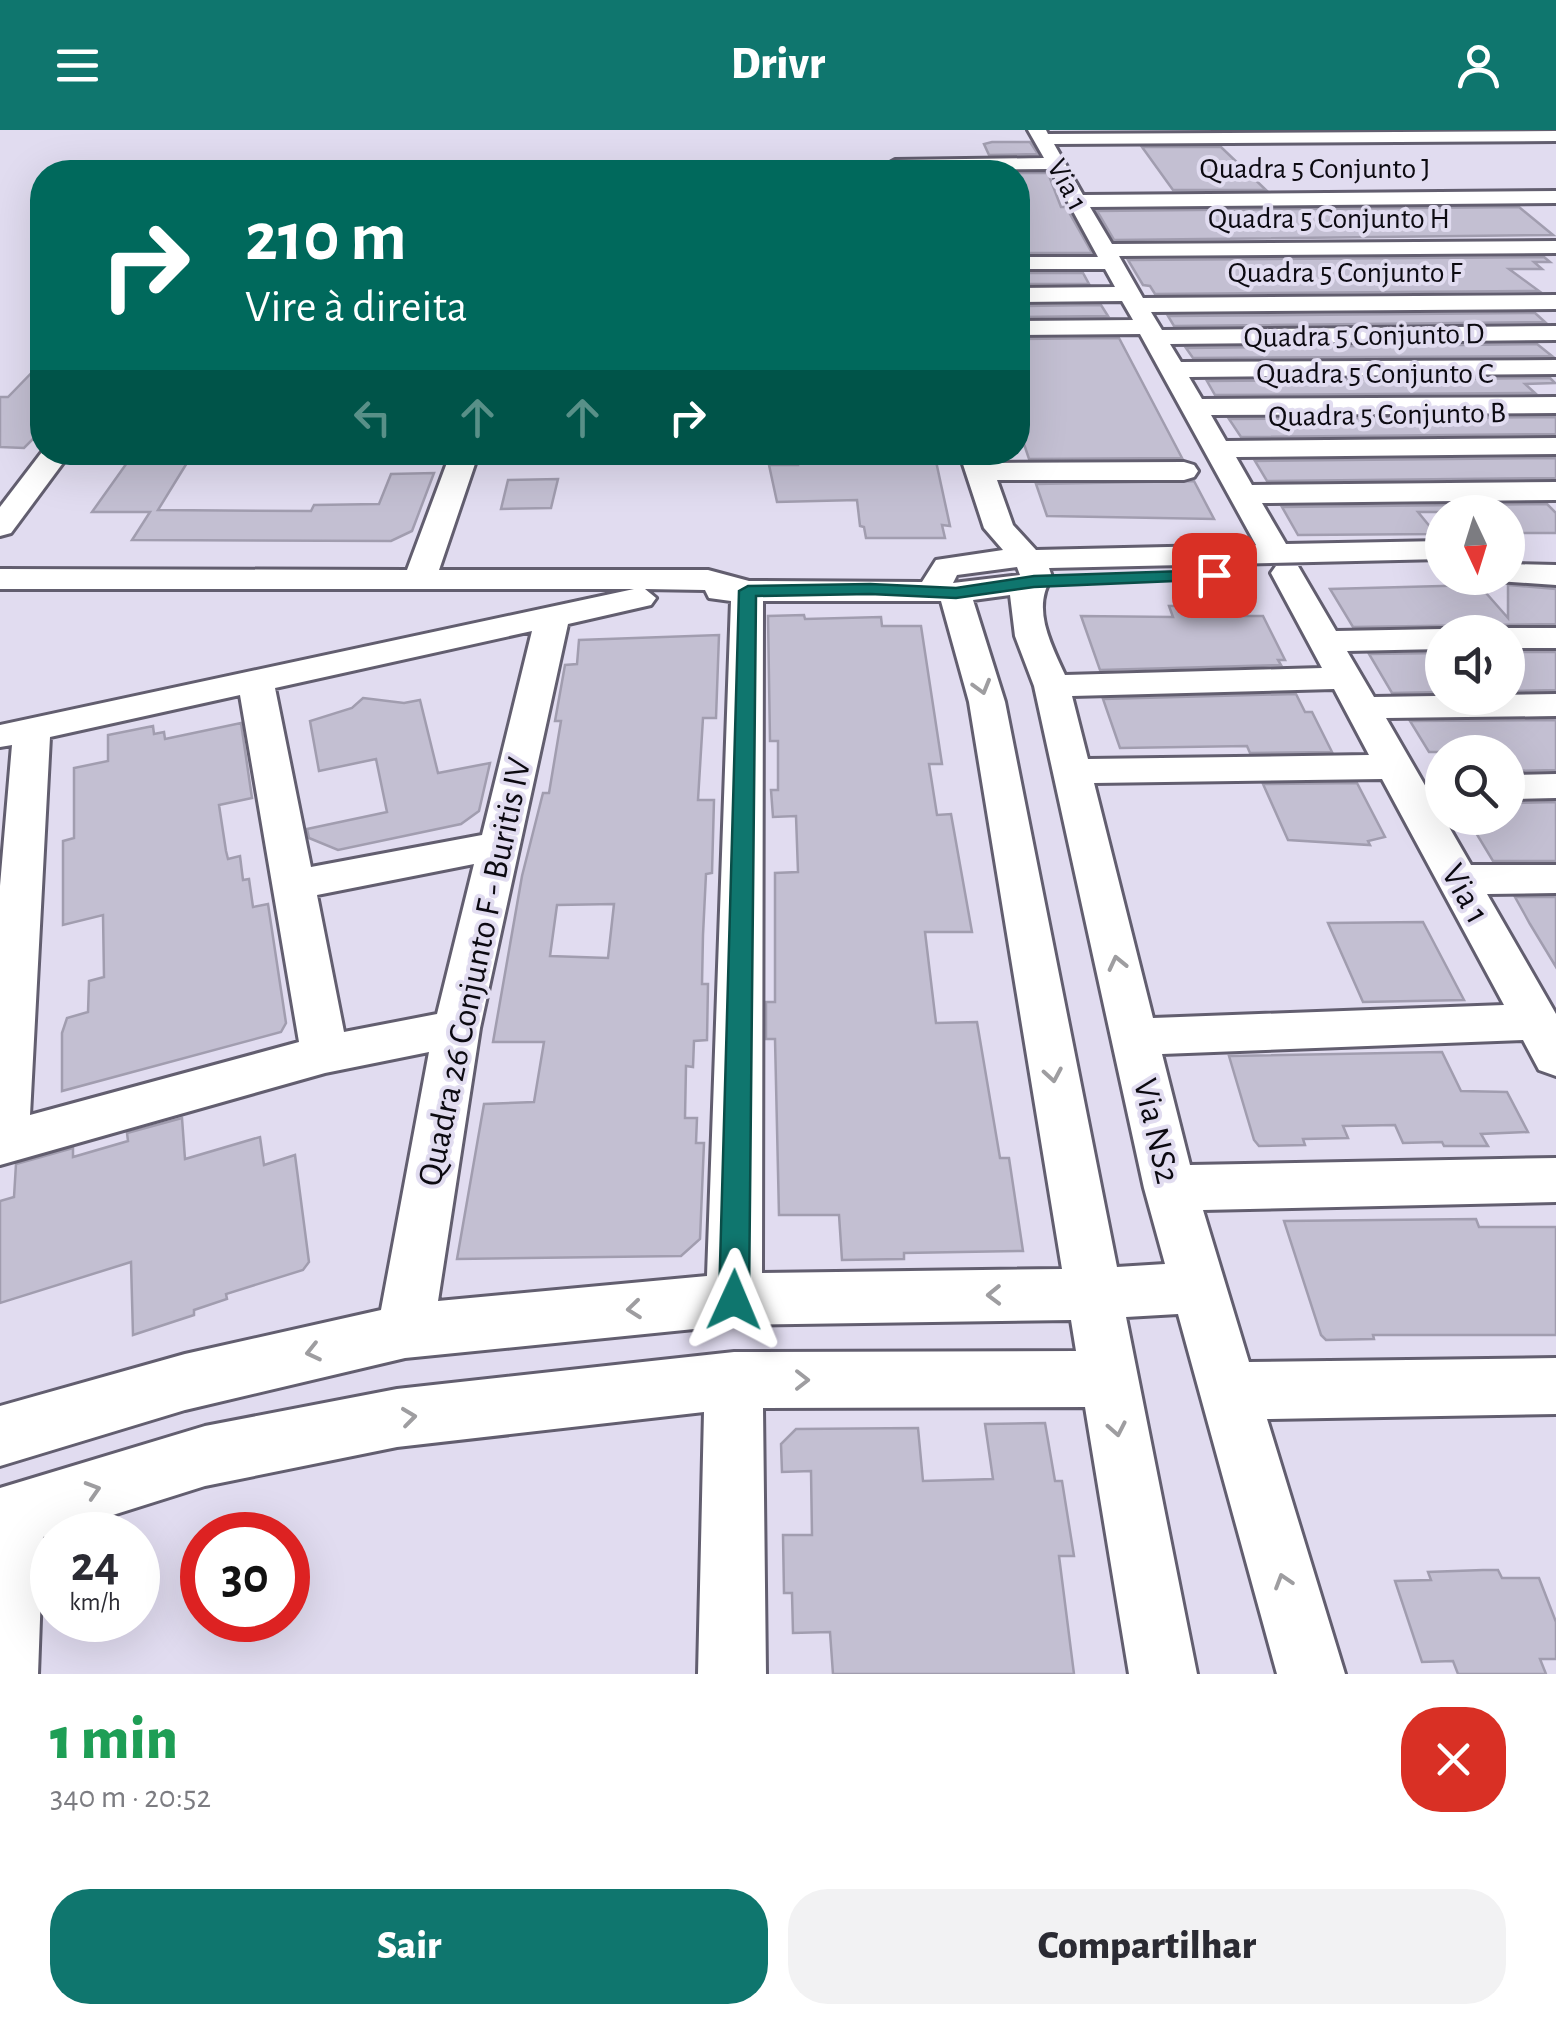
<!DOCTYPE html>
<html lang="pt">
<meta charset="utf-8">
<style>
:root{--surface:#fff;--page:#f2f2f3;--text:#2b2b33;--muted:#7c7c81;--accent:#0f766e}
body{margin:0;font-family:"Alegreya Sans",sans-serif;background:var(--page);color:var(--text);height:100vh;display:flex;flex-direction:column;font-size:38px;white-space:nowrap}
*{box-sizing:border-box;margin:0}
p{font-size:32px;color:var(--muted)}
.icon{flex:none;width:55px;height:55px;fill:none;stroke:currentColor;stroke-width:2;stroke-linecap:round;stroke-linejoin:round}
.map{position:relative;height:1544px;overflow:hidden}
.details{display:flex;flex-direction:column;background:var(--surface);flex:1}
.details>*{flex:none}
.hud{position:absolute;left:30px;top:30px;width:1000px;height:305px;border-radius:40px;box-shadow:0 10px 40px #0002;background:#00695c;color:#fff;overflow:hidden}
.needle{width:65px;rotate:176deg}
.tools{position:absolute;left:1425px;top:365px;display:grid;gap:20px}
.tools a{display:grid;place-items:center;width:100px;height:100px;border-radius:50%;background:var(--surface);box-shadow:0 10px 40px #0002;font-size:50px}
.speed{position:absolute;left:30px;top:1382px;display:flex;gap:20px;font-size:50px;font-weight:700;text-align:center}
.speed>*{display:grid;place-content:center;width:130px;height:130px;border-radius:50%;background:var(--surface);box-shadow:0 10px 40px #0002;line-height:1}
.speed small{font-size:25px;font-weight:400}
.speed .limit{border:15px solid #d22;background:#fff;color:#111}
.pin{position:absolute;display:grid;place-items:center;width:85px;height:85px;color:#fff;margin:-42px;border-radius:20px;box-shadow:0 5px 15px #0006}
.me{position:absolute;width:110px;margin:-55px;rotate:1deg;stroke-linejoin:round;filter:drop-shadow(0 0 8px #0008)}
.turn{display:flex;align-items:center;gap:35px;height:210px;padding:0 50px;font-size:45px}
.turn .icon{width:130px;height:130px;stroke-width:2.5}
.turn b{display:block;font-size:70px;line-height:85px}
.lanes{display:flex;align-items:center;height:95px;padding:0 50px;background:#0003;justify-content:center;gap:50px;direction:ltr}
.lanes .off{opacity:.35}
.round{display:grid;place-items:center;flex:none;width:105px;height:105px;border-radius:40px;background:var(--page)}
.head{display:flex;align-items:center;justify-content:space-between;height:170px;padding:0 50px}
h1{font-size:60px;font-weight:800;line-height:75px;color:#1e9e55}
.primary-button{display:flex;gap:20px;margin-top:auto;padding:20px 50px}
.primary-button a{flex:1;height:115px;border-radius:40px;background:var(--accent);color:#fff;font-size:40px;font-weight:800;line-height:115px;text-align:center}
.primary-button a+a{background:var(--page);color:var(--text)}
header{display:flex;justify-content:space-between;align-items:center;height:130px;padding:0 50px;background:var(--accent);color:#fff;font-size:45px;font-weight:800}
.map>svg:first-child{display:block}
.building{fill:#c3bfd2;stroke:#a19daf;stroke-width:2.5;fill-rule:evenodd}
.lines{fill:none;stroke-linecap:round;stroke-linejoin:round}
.minor-casing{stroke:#625e6f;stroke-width:6}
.minor{fill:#fff;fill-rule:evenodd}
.oneway{stroke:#9e9da0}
.route{fill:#0f766e;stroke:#0a4d48;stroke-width:2.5}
.labels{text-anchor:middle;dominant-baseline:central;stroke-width:8;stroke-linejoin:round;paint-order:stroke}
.far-street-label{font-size:30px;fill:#0c0a11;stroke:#e1dcf0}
.street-label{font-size:35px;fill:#0c0a11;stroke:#e1dcf0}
</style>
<header><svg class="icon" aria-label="menu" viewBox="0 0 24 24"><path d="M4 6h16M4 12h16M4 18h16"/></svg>Drivr<svg class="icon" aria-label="person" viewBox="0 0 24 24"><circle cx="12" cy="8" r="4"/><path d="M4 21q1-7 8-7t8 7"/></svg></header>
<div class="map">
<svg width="1556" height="1544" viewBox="0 0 1556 1544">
<rect width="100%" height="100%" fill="#e1dcf0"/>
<g class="building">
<polygon points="992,12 1030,12 1038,24 989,25 984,14"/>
<polygon points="1142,17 1221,17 1266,60 1173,60"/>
<polygon points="1018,43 1048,43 1061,77 1066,77 1092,123 1018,123"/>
<polygon points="1519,77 1553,105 1114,110 1097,81"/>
<polygon points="1544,127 1550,132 1534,132 1542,139 1509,139 1539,161 1155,164 1150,156 1143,155 1128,130"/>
<polygon points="1018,143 1083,143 1089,154 1018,154"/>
<polygon points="1101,175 1108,186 1018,187 1018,181 1025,180 1023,176"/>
<polygon points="1535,183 1545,192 1174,196 1168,186"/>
<polygon points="1119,208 1182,328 1029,329 1018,296 1018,209"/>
<polygon points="1537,214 1552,226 1193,228 1186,218"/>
<polygon points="42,232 42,300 24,318 0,317 0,267 8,267"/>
<polygon points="1550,248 1555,253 1525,254 1535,263 1215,265 1207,251"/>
<polygon points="1556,287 1556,304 1241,307 1229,289"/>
<polygon points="797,322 934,322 950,396 942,395 945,408 866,408 864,397 860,396 857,370 777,372 769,335 798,335"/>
<polygon points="190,328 158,380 311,381 314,375 379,374 391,344 434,343 412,401 391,411 132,410 150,382 92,382 129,330"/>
<polygon points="1556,328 1556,348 1267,351 1255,331"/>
<polygon points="558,349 551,378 501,379 508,350"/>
<polygon points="1194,351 1214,389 1047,386 1036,354"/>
<polygon points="1547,374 1556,383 1556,403 1508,403 1508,382 1418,382 1436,404 1298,405 1282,377"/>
<polygon points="1479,455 1508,488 1508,455 1556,459 1556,494 1353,497 1330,459"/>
<polygon points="1228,475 1233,486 1263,486 1285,530 1278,530 1281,535 1100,540 1081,486 1173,487 1169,476"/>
<polygon points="804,485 805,489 881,487 882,496 921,496 942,634 929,634 937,685 951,684 972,802 925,802 936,893 977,892 1000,1028 1009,1028 1023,1121 904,1123 904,1129 842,1130 839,1085 779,1085 775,909 766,909 766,872 775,872 775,743 798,742 796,686 773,687 771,660 778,660 778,611 770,611 768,486"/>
<path d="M 719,505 L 716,588 L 703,588 L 698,670 L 714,670 L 712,743 L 706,744 L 703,805 L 702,854 L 708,854 L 707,910 L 694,911 L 693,937 L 686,936 L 685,988 L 697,988 L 696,1013 L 704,1013 L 700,1109 L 681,1126 L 457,1129 L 484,974 L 534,972 L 544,912 L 493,912 L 522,746 L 543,663 L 549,663 L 561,591 L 555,591 L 565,535 L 577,534 L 579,510 ZM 614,774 L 608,828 L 550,826 L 557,775 Z"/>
<polygon points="1508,522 1556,522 1556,560 1513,561 1508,553"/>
<polygon points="1442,523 1442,562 1392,563 1369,524"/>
<polygon points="1296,564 1305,582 1312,582 1332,622 1250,623 1247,616 1120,618 1103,569"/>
<polygon points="363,568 404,573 420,570 438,643 490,633 479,681 461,694 338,720 309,708 307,699 387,682 376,629 319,641 310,591 352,578"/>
<polygon points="1556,590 1556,640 1508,641 1508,622 1429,622 1410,591"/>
<polygon points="241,593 252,668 219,675 226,721 228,729 240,726 243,750 249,749 253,777 268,774 286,893 281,902 62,961 62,903 67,888 88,882 89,851 104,847 103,785 63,795 63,711 74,708 74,638 108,631 108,605 153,596 154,604 164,602 165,609"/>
<polygon points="1357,653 1385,707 1368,711 1370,715 1288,710 1263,654"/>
<polygon points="1556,672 1556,731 1493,731 1467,688 1508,688 1508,673"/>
<polygon points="1515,767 1556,767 1556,837 1530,794"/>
<polygon points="1423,792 1464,870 1363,872 1328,793"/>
<polygon points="1442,922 1461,961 1507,962 1528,1002 1481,1004 1488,1016 1444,1016 1442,1012 1403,1013 1395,995 1343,996 1348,1008 1303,1009 1305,1015 1259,1016 1254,1010 1229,926"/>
<polygon points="182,988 185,1029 260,1007 264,1035 295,1025 309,1132 303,1140 226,1164 227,1169 194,1180 194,1185 133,1205 131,1132 0,1173 0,1071 14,1067 16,1034 73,1018 73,1027 128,1011 127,1003"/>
<polygon points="1476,1089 1479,1097 1556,1097 1556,1205 1373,1205 1374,1209 1326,1210 1321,1205 1284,1091"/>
<polygon points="1045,1293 1055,1351 1062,1351 1074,1426 1059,1426 1074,1544 833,1544 830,1502 793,1503 792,1463 784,1463 783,1405 812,1405 811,1341 782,1342 781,1314 796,1299 918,1298 923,1351 993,1349 985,1294"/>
<polygon points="1483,1440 1498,1440 1502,1448 1539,1448 1556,1492 1556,1529 1540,1529 1546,1544 1458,1544 1453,1531 1422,1532 1395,1451 1431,1450 1428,1442"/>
</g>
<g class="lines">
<g class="minor-casing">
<g id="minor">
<path d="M 1028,0 L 1046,0 L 1048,4 L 1556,1 L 1556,11 L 1054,14 L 1083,65 L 1556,61 L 1556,73 L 1090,77 L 1112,114 L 1556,111 L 1556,123 L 1119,126 L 1143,168 L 1556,165 L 1556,179 L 1151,182 L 1162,200 L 1556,196 L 1556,210 L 1170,214 L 1181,232 L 1556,230 L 1556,244 L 1189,247 L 1202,269 L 1556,267 L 1556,283 L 1211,285 L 1226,311 L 1556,308 L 1556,324 L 1236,327 L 1252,355 L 1556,352 L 1556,370 L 1262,373 L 1286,414 L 1442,411 L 1442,429 L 1049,438 L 1052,447 C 1031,478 1051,514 1065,545 L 1322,538 L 1271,443 L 1276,436 L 1298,436 L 1336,501 L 1442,499 L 1454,502 L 1442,502 L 1442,519 L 1347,521 L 1374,567 L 1556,564 L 1556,586 L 1386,588 L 1471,735 L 1556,735 L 1556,763 L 1487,764 L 1556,884 L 1556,946 L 1539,940 L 1523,910 L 1162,924 L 1190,1035 L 1556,1028 L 1556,1072 L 1203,1080 L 1249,1232 L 1556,1228 L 1556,1284 L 1267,1289 L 1345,1544 L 1277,1544 L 1178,1184 L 1126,1187 L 1197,1544 L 1129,1544 L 1085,1277 L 763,1278 L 766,1544 L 698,1544 L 704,1282 L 397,1317 L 205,1356 L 43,1407 L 38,1544 L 0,1544 L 0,1358 L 205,1296 L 397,1259 L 734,1222 L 1076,1221 L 1071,1190 L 734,1195 L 405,1228 L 185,1280 L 0,1336 L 0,1276 L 185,1224 L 381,1180 L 429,922 L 325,943 L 0,1035 L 0,756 L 12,615 L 0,617 L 0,595 L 634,459 L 0,459 L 0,439 L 407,440 L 451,322 L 479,322 L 439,440 L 708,440 L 749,451 L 922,452 L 936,430 L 1003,420 L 984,398 L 959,322 L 987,322 L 991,333 L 1184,332 L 1194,335 L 1198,341 L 1194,347 L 1184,350 L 997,350 L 1013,395 L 1036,420 L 1256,415 L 1140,204 L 1018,205 L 1018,191 L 1133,190 L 1122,171 L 1018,172 L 1018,158 L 1115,157 L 1105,139 L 1018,139 L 1018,127 L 1098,127 L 1050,39 L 895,40 L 886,35 L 895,30 L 1044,28 ZM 1017,437 L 1020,445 L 953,453 L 957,445 ZM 645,459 L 705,460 L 709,468 L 731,471 L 707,1146 L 438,1171 L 480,898 L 568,494 L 651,475 L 656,468 ZM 1010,465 L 1015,506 L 1034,556 L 1144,1058 L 1165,1134 L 1117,1137 L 1005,572 L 973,470 ZM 763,471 L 941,471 L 969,572 L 1062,1139 L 762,1143 ZM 532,501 L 482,705 L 311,737 L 275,558 ZM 1334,559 L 1369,625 L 1088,629 L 1072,566 ZM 240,565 L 299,912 L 30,985 L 50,607 ZM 1382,649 L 1504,875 L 1153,888 L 1094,653 ZM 474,734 L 437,884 L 344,902 L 317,765 Z"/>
<polygon points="42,322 71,322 11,403 0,406 0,377"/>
<polygon points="1508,434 1556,435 1556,455 1497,451 1495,448 1508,448"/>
<polygon points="1508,498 1556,498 1556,518 1508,518 1508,502 1495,502"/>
<polygon points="1556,644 1556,668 1508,669 1508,645"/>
</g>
</g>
<use href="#minor" class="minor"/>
</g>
<defs><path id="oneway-chevron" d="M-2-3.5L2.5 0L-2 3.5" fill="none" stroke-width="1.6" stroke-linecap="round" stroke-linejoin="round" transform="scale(2.5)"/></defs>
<g class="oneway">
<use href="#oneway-chevron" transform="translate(982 557) rotate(74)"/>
<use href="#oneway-chevron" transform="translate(1117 833) rotate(-103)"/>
<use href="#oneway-chevron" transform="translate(1053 945) rotate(80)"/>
<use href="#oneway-chevron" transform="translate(994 1165) rotate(179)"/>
<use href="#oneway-chevron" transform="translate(634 1179) rotate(174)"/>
<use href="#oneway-chevron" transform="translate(313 1222) rotate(167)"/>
<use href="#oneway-chevron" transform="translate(802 1250)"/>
<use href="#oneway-chevron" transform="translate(409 1287) rotate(-7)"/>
<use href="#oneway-chevron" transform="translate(1117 1299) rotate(79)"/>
<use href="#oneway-chevron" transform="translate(93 1360) rotate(-17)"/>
<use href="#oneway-chevron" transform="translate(1283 1451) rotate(-107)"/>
</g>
<polygon class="route" points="1214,440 1221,442 1221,449 1034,457 956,468 870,464 756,466 749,1170 745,1179 734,1183 724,1179 719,1170 739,461 748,456 870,454 956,458 1034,446"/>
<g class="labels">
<g class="far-street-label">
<text x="1315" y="39">Quadra 5 Conjunto J</text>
<text transform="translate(1067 55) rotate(62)">Via 1</text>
<text x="1329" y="89">Quadra 5 Conjunto H</text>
<text x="1345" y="143">Quadra 5 Conjunto F</text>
<text transform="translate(1364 206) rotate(-1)">Quadra 5 Conjunto D</text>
<text x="1375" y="244">Quadra 5 Conjunto C</text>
<text transform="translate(1387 285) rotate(-1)">Quadra 5 Conjunto B</text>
</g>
<g class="street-label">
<text transform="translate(1465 764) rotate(61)">Via 1</text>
<text transform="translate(475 842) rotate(-78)">Quadra 26 Conjunto F - Buritis IV</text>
<text transform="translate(1156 1001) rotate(77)">Via NS2</text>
</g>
</g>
</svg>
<div class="tools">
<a><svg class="needle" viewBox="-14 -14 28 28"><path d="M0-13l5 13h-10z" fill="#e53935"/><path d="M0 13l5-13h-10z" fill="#7c7c81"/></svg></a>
<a><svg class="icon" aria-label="sound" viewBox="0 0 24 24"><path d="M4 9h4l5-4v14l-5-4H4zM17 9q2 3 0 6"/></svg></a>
<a><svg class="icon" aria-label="search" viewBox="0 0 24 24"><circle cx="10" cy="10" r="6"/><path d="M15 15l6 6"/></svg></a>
</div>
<div class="speed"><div>24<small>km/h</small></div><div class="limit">30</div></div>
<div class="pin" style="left:1214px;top:445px;background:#d93025"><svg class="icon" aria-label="arrive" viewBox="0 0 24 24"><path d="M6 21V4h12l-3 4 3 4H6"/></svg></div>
<svg class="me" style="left:734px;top:1170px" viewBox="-20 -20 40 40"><path d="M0-17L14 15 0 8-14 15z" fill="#0f766e" stroke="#fff" stroke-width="4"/></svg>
<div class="hud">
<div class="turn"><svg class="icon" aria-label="right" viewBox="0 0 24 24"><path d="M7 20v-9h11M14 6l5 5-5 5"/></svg><div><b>210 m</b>Vire à direita</div></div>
<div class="lanes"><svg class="icon off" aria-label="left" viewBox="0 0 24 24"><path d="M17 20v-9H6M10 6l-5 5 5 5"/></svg><svg class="icon off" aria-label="ahead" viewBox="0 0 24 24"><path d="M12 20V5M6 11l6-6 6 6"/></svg><svg class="icon off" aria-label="ahead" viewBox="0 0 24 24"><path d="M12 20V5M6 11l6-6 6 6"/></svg><svg class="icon" aria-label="right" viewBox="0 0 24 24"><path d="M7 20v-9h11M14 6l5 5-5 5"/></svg></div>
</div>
</div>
<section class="details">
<div class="head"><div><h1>1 min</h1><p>340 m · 20:52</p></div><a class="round" style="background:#d93025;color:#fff"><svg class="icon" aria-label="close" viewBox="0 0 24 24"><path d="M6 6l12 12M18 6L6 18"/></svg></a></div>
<div class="primary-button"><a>Sair</a><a>Compartilhar</a></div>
</section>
